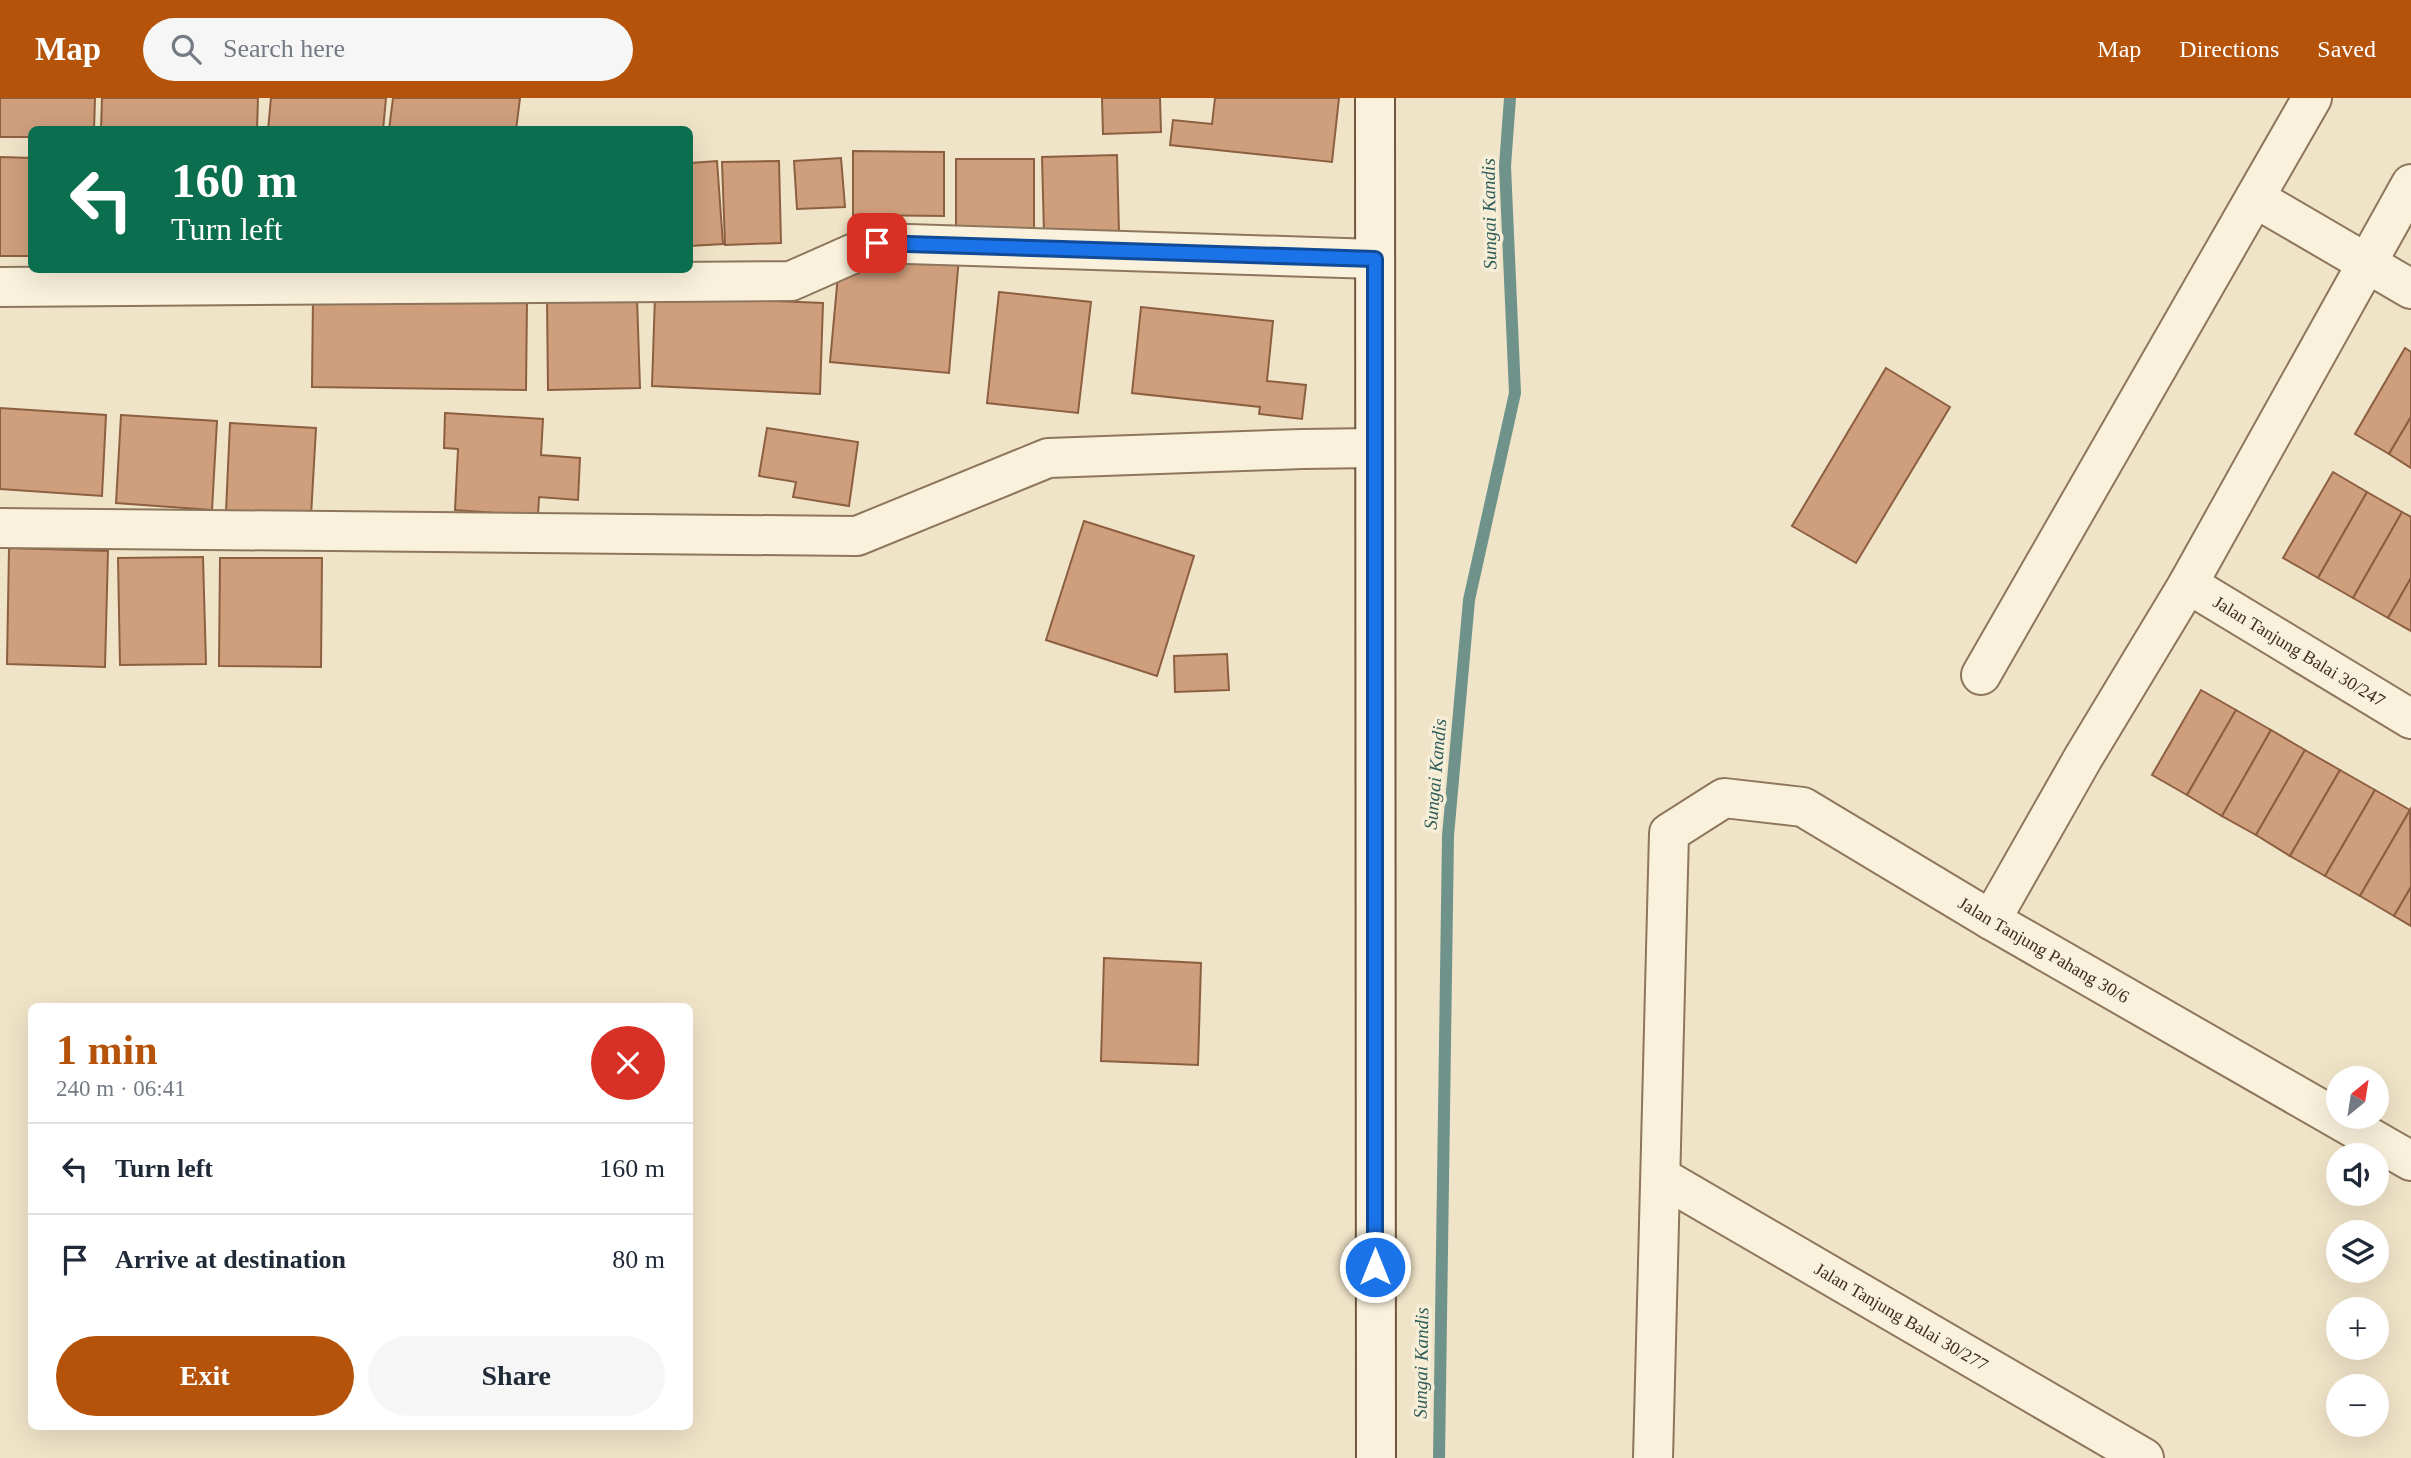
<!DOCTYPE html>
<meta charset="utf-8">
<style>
:root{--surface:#fff;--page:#f6f6f7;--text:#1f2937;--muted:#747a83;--line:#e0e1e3;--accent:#b45309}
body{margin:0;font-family:"Times New Roman",serif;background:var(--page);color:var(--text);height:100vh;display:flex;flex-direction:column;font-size:26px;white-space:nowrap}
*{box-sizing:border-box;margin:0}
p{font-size:23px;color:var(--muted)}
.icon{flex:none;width:38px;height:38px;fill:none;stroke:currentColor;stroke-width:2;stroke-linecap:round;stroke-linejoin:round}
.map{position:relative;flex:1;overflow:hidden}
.panel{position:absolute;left:28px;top:905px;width:665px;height:427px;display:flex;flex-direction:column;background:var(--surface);border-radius:10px;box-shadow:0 7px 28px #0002}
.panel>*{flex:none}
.banner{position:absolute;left:28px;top:28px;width:665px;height:147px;border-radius:10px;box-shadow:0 7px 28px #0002;background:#0b6e4f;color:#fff;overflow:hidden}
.needle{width:46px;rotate:30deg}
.controls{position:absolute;left:2326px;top:968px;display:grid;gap:14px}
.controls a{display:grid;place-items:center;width:63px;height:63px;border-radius:50%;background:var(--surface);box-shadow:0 7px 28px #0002;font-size:35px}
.pin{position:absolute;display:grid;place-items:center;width:60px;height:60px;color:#fff;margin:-30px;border-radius:14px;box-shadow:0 4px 10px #0006}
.me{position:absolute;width:77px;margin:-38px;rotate:0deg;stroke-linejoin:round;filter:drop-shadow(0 0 5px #0008)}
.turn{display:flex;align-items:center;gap:24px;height:147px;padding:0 28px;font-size:32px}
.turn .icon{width:91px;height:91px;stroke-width:2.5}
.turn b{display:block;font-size:49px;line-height:60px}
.round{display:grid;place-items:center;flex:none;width:74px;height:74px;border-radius:37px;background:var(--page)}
.summary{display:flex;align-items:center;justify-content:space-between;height:119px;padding:0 28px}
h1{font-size:42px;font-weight:700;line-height:52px;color:var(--accent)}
.button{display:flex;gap:14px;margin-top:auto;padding:14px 28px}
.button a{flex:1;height:80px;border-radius:42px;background:var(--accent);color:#fff;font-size:28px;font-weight:700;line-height:80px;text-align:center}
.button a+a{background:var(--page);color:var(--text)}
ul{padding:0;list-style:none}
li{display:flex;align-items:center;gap:21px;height:91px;padding:0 28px;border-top:2px solid var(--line)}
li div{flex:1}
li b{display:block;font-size:26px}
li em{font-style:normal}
header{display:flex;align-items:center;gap:42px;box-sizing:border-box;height:98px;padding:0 35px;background:var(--accent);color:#fff}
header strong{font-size:33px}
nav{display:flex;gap:38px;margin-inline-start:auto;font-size:24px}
.search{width:490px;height:63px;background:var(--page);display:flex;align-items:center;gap:18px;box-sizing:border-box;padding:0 24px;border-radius:38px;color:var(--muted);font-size:26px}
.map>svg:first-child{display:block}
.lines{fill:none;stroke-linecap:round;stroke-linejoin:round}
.stream{stroke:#6f938a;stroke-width:12}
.building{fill:#cf9f7d;stroke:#8d5f41;stroke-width:2}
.minor-casing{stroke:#8d765c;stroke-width:42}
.secondary-casing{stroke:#6f573f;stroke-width:42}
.minor{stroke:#faf1dc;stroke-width:38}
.secondary{stroke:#faf1dc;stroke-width:38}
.route-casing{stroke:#114b97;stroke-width:18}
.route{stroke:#1a73e8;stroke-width:12}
.labels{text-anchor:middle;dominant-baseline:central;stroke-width:7;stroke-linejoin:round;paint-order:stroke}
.street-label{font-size:18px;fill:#3d2e20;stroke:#f7eed8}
.water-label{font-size:19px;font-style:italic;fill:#2f5d5a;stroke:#f7eed8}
</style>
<header>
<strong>Map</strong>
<div class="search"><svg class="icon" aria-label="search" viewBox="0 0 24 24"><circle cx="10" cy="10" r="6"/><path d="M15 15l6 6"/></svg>Search here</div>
<nav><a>Map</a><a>Directions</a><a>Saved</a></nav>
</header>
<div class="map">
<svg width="2411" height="1360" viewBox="0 0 2411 1360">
<rect width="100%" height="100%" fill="#f0e4c8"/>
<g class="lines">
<polyline class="stream" points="1439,1360 1448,738 1469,502 1515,295 1505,68 1510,0"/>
</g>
<g class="building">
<polygon points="0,0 95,0 94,32 32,32 32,39 0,39"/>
<polygon points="102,0 258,0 257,32 101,32"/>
<polygon points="271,0 386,0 383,32 268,32"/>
<polygon points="393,0 520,0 516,32 389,32"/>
<polygon points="1102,0 1160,0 1161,34 1103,36"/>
<polygon points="1215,0 1339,0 1332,64 1170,47 1173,22 1212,26"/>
<polygon points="853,53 944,54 944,118 853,117"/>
<polygon points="1117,57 1119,135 1044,136 1042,59"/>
<polygon points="0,59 32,60 32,158 0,158"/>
<polygon points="841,60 845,109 797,111 794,63"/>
<rect x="956" y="61" width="78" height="75"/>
<polygon points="717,63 723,146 690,148 690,65"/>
<polygon points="779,63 781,145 725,147 722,64"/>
<polygon points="871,151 959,159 949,275 830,264 839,166 869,170"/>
<polygon points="999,194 1091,204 1078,315 987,305"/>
<polygon points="313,198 527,202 526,292 312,289"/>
<polygon points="655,198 823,205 820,296 652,288"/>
<polygon points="637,200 640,290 548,292 547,201"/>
<polygon points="1141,209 1273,223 1267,283 1306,287 1302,321 1259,316 1260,309 1132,295"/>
<polygon points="2405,250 2411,254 2411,319 2389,356 2355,336"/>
<polygon points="1886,270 1950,309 1856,465 1792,428"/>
<polygon points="0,310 106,317 102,398 0,391"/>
<polygon points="445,315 543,321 541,357 580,360 578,402 539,399 538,418 455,412 458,351 444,350"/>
<polygon points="121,317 217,323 212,412 116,405"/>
<polygon points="2411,319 2411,370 2389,356"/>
<polygon points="230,325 316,330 311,418 226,413"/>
<polygon points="767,330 858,344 849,408 793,399 796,384 759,378"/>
<polygon points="2333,374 2367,394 2318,480 2283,460"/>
<polygon points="2367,394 2402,414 2353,500 2318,480"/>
<polygon points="2402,414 2411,419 2411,480 2388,520 2353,500"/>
<polygon points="1084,423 1194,458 1157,578 1046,542"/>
<polygon points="9,450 108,453 105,569 7,566"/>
<polygon points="203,459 206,566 120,567 118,460"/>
<polygon points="220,460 322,460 321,569 219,568"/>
<polygon points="2411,480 2411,533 2388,520"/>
<polygon points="1227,556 1229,592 1175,594 1174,558"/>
<polygon points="2201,592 2236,612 2187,697 2152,677"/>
<polygon points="2236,612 2271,632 2222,718 2187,697"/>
<polygon points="2271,632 2305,652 2256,737 2222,718"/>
<polygon points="2305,652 2340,672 2290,758 2256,737"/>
<polygon points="2340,672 2375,692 2325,778 2290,758"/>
<polygon points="2375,692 2410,712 2360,798 2325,778"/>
<polygon points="2410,712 2411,789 2394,818 2360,798"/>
<polygon points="2411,789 2411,828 2394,818"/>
<polygon points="1104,860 1201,865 1198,967 1101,963"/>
</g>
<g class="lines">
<g class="minor-casing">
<g id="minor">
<polyline points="2255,100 2411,191"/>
<polyline points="0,189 791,183 877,145 1375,161"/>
<polyline points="0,430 857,438 1048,360 1302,351 1375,350"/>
<path id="s1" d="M 2188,486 L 2411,621"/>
<polyline points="1981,577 2312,0"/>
<polyline points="1991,822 2083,660 2188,486 2411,86"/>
<path id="s2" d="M 1661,1079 L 2144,1360"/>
<path id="s3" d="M 1653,1360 L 1669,735 L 1724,700 L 1803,709 L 1991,822 L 2411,1063"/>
</g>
</g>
<g class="secondary-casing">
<polyline id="secondary" points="1375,0 1376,1360"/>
</g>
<use href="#minor" class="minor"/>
<use href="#secondary" class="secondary"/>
</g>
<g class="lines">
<g class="route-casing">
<polyline id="route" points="877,145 1375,161 1375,1169"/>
</g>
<use href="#route" class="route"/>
</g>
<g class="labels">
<g class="street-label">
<text stroke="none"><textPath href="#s1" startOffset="130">Jalan Tanjung Balai 30/247</textPath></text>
<text stroke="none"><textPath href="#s3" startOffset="1050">Jalan Tanjung Pahang 30/6</textPath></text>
<text stroke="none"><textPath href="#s2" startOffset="278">Jalan Tanjung Balai 30/277</textPath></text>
</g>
<g class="water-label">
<text transform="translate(1489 116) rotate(-91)">Sungai Kandis</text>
<text transform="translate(1435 676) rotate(-85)">Sungai Kandis</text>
<text transform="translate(1421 1265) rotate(-89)">Sungai Kandis</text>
</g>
</g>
</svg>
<div class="controls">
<a><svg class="needle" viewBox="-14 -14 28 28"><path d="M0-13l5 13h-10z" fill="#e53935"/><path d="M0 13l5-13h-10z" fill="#747a83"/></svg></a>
<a><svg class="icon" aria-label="sound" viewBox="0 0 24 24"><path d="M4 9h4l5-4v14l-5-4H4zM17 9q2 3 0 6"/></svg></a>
<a><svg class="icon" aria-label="layers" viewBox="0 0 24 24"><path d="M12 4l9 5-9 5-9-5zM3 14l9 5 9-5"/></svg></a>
<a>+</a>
<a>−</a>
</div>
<div class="pin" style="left:877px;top:145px;background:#d93025"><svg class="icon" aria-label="arrive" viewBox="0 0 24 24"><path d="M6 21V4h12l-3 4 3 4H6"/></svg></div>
<svg class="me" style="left:1375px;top:1169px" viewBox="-20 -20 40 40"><circle r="17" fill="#1a73e8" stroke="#fff" stroke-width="3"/><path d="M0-11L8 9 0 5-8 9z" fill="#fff"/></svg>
<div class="banner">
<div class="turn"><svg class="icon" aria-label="left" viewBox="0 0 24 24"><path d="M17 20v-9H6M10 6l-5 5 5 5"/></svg><div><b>160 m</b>Turn left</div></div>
</div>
<section class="panel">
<div class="summary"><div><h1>1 min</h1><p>240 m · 06:41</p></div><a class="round" style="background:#d93025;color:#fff"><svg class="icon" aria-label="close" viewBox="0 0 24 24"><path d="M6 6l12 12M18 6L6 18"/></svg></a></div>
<ul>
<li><svg class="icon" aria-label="left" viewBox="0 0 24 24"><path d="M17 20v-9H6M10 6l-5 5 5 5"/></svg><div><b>Turn left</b></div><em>160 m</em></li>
<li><svg class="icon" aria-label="arrive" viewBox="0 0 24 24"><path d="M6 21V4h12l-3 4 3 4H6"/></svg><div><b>Arrive at destination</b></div><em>80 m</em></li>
</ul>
<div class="button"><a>Exit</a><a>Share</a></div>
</section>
</div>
